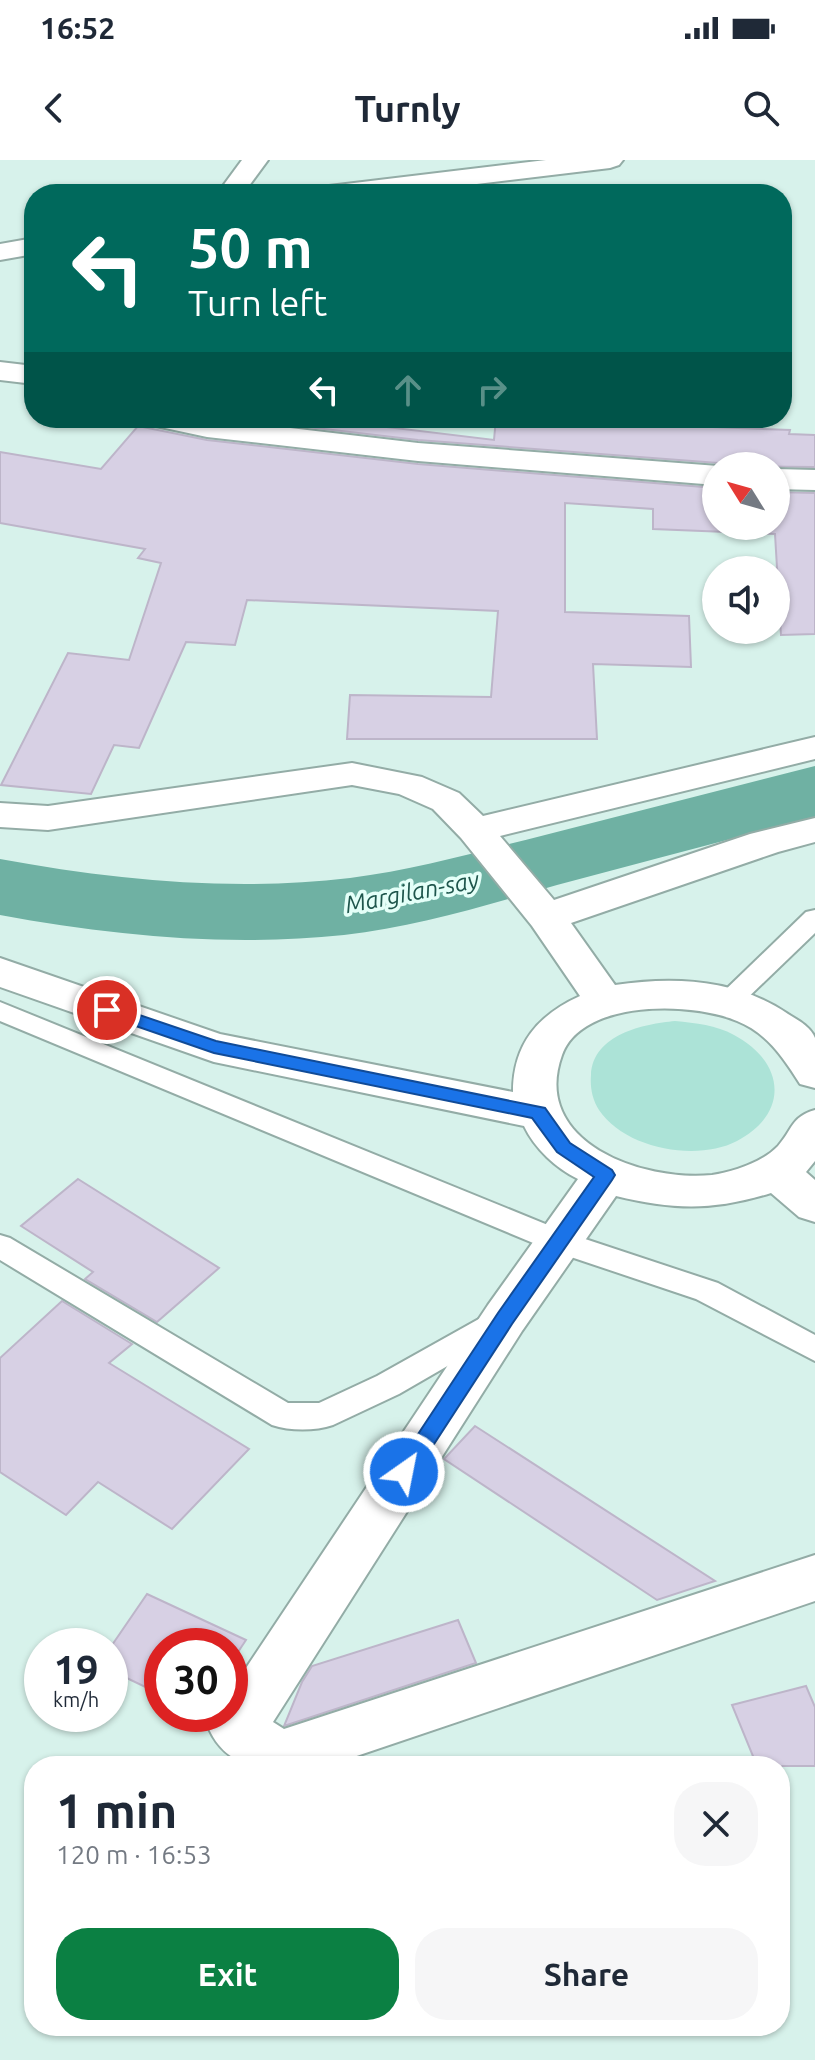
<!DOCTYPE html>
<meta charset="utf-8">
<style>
:root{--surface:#fff;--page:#f6f6f7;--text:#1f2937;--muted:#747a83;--accent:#0b8043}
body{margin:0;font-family:Ubuntu,sans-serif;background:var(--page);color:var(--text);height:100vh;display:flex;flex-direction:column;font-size:30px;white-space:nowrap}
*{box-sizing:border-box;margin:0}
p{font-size:26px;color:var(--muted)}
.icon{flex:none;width:44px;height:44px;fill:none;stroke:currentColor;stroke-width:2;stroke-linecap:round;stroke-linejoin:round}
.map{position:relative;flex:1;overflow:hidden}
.side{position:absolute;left:24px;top:1596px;width:766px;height:280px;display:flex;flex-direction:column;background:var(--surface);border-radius:32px;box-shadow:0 2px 6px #0004}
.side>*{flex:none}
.banner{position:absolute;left:24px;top:24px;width:768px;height:244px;border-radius:32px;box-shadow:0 2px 6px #0004;background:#00695c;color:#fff;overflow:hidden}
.needle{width:52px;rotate:307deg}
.fabs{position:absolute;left:702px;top:292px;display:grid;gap:16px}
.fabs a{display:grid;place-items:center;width:88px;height:88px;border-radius:50%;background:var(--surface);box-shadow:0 2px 6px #0004;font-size:40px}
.speed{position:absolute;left:24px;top:1468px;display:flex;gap:16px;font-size:40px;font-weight:700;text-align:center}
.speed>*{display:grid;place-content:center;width:104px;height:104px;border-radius:50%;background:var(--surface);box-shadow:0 2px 6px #0004;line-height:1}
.speed small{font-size:20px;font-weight:400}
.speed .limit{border:12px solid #d22;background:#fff;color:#111}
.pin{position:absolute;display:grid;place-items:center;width:68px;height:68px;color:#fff;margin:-34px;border:4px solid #fff;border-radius:50%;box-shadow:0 2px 8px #0007}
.me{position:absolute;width:88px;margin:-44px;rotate:33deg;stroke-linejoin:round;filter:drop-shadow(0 0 6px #0008)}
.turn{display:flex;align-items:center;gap:28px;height:168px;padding:0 32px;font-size:36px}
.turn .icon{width:104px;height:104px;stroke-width:2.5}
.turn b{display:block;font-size:56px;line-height:68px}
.lanes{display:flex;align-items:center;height:76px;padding:0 32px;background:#0003;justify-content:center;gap:40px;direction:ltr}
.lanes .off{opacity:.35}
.round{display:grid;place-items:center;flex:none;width:84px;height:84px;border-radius:32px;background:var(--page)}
.headline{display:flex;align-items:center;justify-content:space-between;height:136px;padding:0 32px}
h1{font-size:48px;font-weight:700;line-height:60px}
.primary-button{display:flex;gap:16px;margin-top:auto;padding:16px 32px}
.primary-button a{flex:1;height:92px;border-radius:32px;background:var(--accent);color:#fff;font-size:32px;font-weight:700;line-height:92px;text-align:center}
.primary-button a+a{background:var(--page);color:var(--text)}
.status{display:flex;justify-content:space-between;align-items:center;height:56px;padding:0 40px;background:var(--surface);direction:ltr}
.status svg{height:22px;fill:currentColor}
header{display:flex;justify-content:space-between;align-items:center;height:104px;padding:0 32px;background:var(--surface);font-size:36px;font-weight:700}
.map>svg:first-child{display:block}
.green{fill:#ace3d7}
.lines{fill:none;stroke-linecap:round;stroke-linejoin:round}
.river{fill:#6fb1a3;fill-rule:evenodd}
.building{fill:#d7d0e4;stroke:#bdb5c9;stroke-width:2}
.lane-casing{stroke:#93aca6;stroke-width:4}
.street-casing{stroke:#93aca6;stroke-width:4}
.secondary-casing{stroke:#93aca6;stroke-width:4}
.lane{fill:#fff;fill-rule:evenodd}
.street{fill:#fff;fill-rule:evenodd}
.secondary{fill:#fff;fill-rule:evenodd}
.route{fill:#1a73e8;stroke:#114b97;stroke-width:2}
.labels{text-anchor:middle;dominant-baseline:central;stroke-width:7;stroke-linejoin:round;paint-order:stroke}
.water-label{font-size:24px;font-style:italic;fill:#1e564c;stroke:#e4fff8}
</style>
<div class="status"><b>16:52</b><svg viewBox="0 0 49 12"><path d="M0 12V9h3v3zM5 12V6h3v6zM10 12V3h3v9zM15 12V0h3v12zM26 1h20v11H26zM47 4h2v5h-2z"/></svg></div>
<header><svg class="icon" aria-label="back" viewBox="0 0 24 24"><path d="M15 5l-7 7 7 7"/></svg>Turnly<svg class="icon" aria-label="search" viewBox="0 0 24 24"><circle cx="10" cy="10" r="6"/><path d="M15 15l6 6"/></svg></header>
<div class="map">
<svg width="815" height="1900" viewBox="0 0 815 1900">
<rect width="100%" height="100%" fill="#d7f2eb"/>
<path class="green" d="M 675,861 C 696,863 716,865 734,875 C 785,902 790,953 737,981 C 697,1002 625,989 599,950 C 592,939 590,927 591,915 C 593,874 644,864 675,861 Z"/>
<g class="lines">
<path class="river" d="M 815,606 L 815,657 C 729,679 643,702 557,725 C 487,745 416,767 344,775 C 228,787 114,776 0,755 L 0,699 C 115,720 233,732 350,718 C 416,710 480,691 545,675 C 635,652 725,629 815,606 Z"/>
</g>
<g class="building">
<polygon points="230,258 312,258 494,280 496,258 688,258 688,266 790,270 789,274 815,275 815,307 721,306 718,303 418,280"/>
<polygon points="138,266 207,280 418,304 716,328 716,366 776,366 776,332 815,333 815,474 781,475 775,374 653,369 653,349 565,343 565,452 689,456 691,507 593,504 597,579 347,579 350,535 491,537 498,451 247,440 235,485 186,482 139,588 114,585 91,634 1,625 68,493 129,500 161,403 138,398 145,389 0,363 0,292 101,309"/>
<polygon points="78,1019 219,1108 157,1162 85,1119 93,1112 21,1066"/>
<polygon points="62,1141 132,1184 109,1203 249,1289 172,1369 98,1322 66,1355 0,1312 0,1198"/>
<polygon points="475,1266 715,1421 657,1440 444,1299"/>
<polygon points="147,1434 246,1480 230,1504 230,1486 162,1486 162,1535 110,1510 110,1488"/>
<polygon points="458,1460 476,1503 284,1566 302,1522 312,1506"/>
<polygon points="806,1526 815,1547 815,1606 757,1606 732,1545"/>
</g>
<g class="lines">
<g class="lane-casing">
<g id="lane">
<polygon points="815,750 815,773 738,847 729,850 720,847 716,841 720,835 806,752"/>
<polygon points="0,842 570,1074 718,1123 815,1175 815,1201 696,1139 550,1090 0,861"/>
<path d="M 0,1075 L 10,1078 L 288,1243 L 319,1243 L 377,1216 L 486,1155 L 497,1151 L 508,1155 L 512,1163 L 508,1171 L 399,1234 L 333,1265 C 315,1271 290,1271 272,1265 L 0,1100 Z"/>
</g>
</g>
<g class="street-casing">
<g id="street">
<polygon points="242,0 268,0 243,34 217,34"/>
<polygon points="0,202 34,206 34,224 0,220"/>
<polygon points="147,258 204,258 418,283 718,306 716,325 418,301 207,277 151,265"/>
<polygon points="776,309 815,310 815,330 776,329"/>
<path d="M 815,577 L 815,599 L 500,676 L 554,740 L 750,674 L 815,658 L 815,682 L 778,692 L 571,763 L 615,825 C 675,816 737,819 788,854 C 798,860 811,867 815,878 C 815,892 815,914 815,928 L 800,924 C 783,897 767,873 737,861 C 693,842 582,839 562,895 C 530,983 644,1022 712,1015 C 733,1012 763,1002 778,986 C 793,969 791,957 815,950 L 815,1001 L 806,1012 L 815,1020 L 815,1062 L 799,1057 L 771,1033 C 713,1051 674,1050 616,1036 L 522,1171 L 273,1562 L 284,1569 L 815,1395 L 815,1441 L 327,1606 C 280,1606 232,1619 209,1569 L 216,1554 L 230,1554 L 230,1532 L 488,1145 L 578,1019 C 556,1008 535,989 524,966 L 214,902 L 0,827 L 0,798 L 220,874 L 513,932 C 513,884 538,855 580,836 L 532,766 L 461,678 L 433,649 L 399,634 L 352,625 L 48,670 L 0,667 L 0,643 L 48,646 L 352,603 L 422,617 L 459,633 L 483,656 Z"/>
</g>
</g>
<g class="secondary-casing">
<g id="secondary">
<polygon points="546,0 623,0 619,5 610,8 394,34 316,34 320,28 329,26"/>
<polygon points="34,78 34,94 0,100 0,84"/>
</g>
</g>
<use href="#lane" class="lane"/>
<use href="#street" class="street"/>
<use href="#secondary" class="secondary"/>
</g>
<polygon class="route" points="107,844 216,881 545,948 570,983 612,1010 615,1015 612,1020 512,1164 412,1318 404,1321 397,1318 394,1312 397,1306 498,1153 594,1017 557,992 532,958 214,893 101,854 98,850"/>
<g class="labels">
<g class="water-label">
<text transform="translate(412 732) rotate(-11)">Margilan-say</text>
</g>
</g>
</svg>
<div class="fabs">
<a><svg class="needle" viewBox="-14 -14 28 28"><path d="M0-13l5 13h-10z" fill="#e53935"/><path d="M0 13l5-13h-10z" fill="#747a83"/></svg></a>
<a><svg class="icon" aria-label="sound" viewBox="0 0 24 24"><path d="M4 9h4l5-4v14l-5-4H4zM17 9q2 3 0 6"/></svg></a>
</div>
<div class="speed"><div>19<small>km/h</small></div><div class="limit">30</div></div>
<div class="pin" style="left:107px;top:850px;background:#d93025"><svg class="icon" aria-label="arrive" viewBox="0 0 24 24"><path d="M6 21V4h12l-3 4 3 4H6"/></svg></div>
<svg class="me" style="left:404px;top:1312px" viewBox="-20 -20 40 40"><circle r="17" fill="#1a73e8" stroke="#fff" stroke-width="3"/><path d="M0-11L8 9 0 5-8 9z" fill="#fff"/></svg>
<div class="banner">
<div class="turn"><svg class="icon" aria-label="left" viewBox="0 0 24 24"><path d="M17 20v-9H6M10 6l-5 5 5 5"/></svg><div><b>50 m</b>Turn left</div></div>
<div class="lanes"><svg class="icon" aria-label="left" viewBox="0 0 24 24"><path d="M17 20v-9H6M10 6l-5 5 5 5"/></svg><svg class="icon off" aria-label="ahead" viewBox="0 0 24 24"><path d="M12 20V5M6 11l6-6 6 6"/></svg><svg class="icon off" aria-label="right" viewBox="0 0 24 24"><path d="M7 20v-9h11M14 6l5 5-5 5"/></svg></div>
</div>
<section class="side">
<div class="headline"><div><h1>1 min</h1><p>120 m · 16:53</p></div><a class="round"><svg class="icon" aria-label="close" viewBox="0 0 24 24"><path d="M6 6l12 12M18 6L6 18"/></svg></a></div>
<div class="primary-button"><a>Exit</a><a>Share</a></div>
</section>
</div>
